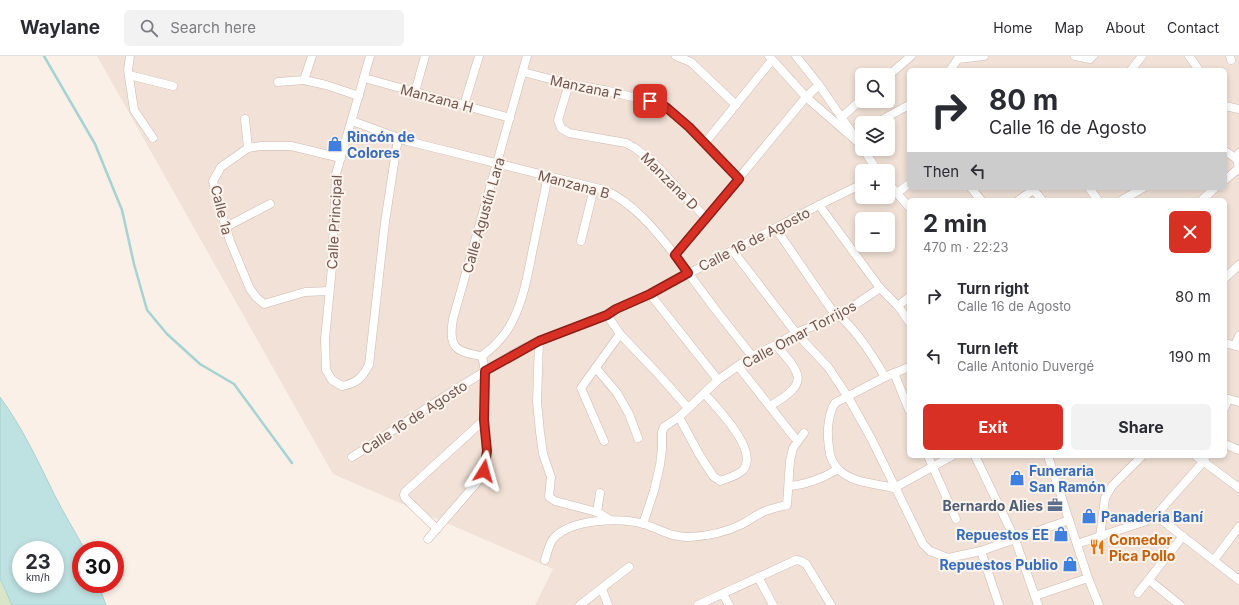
<!DOCTYPE html>
<meta charset="utf-8">
<style>
:root{--surface:#fff;--page:#f2f2f3;--text:#2b2b33;--muted:#7c7c81;--line:#e1e1e2;--accent:#d93025}
body{margin:0;font-family:Inter,sans-serif;background:var(--page);color:var(--text);height:100vh;display:flex;flex-direction:column;font-size:15px;white-space:nowrap}
*{box-sizing:border-box;margin:0}
p{font-size:13px;color:var(--muted)}
.icon{flex:none;width:22px;height:22px;fill:none;stroke:currentColor;stroke-width:2;stroke-linecap:round;stroke-linejoin:round}
.map{position:relative;flex:1;overflow:hidden}
.side{position:absolute;left:907px;top:142px;width:320px;height:260px;display:flex;flex-direction:column;background:var(--surface);border-radius:6px;box-shadow:0 2px 6px #0003}
.side>*{flex:none}
.guide{position:absolute;left:907px;top:12px;width:320px;height:122px;border-radius:6px;box-shadow:0 2px 6px #0003;background:#fff;color:var(--text);overflow:hidden}
.buttons{position:absolute;left:855px;top:12px;display:grid;gap:8px}
.buttons a{display:grid;place-items:center;width:40px;height:40px;border-radius:6px;background:var(--surface);box-shadow:0 2px 6px #0003;font-size:20px}
.speed{position:absolute;left:12px;top:485px;display:flex;gap:8px;font-size:20px;font-weight:700;text-align:center}
.speed>*{display:grid;place-content:center;width:52px;height:52px;border-radius:50%;background:var(--surface);box-shadow:0 2px 6px #0003;line-height:1}
.speed small{font-size:10px;font-weight:400}
.speed .limit{border:6px solid #d22;background:#fff;color:#111}
.pin{position:absolute;display:grid;place-items:center;width:34px;height:34px;color:#fff;margin:-17px;border-radius:8px;box-shadow:0 2px 6px #0006}
.me{position:absolute;width:44px;margin:-22px;rotate:8deg;stroke-linejoin:round;filter:drop-shadow(0 0 3px #0008)}
.turn{display:flex;align-items:center;gap:14px;height:84px;padding:0 16px;font-size:18px}
.turn .icon{width:52px;height:52px;stroke-width:2.5}
.turn b{display:block;font-size:28px;line-height:34px}
.then{display:flex;align-items:center;height:38px;padding:0 16px;background:#0003;gap:8px;font-size:15px}
.round{display:grid;place-items:center;flex:none;width:42px;height:42px;border-radius:6px;background:var(--page)}
.head{display:flex;align-items:center;justify-content:space-between;height:68px;padding:0 16px}
h1{font-size:24px;font-weight:700;line-height:30px}
.cta{display:flex;gap:8px;margin-top:auto;padding:8px 16px}
.cta a{flex:1;height:46px;border-radius:6px;background:var(--accent);color:#fff;font-size:16px;font-weight:700;line-height:46px;text-align:center}
.cta a+a{background:var(--page);color:var(--text)}
ul{padding:0;list-style:none}
li{display:flex;align-items:center;gap:12px;height:60px;padding:0 16px}
li div{flex:1}
li b{display:block;font-size:15px}
li em{font-style:normal}
header{display:flex;align-items:center;gap:24px;box-sizing:border-box;height:56px;padding:0 20px;background:var(--surface);border-bottom:1px solid var(--line)}
header strong{font-size:19px}
nav{display:flex;gap:22px;margin-inline-start:auto;font-size:14px}
.search{width:280px;height:36px;background:var(--page);display:flex;align-items:center;gap:10px;box-sizing:border-box;padding:0 14px;border-radius:6px;color:var(--muted);font-size:15px}
.map>svg:first-child{display:block}
.residential{fill:#f1e1d6;fill-rule:evenodd}
.green{fill:#d8e6c7}
.water{fill:#bee1e1;stroke:#a5d2d2;fill-rule:evenodd}
.lines{fill:none;stroke-linecap:round;stroke-linejoin:round}
.stream{stroke:#a5d2d2;stroke-width:2.5}
.minor-casing{stroke:#cdb9b1;stroke-width:9}
.minor{stroke:#fff;stroke-width:8}
.route-casing{stroke:#8d1f18;stroke-width:10}
.route{stroke:#d93025;stroke-width:7}
.labels{text-anchor:middle;dominant-baseline:central;stroke-width:4;stroke-linejoin:round;paint-order:stroke}
.street-label{font-size:14px;fill:#71554e;stroke:#fdf4ed}
.shop-label{font-size:14px;font-weight:bold;fill:#366cbe;stroke:#fdf4ed;text-anchor:start}
.service-label{font-size:14px;font-weight:bold;fill:#4e5e75;stroke:#fdf4ed;text-anchor:end}
.food-label{font-size:14px;font-weight:bold;fill:#c56008;stroke:#fdf4ed;text-anchor:start}
</style>
<header>
<strong>Waylane</strong>
<div class="search"><svg class="icon" aria-label="search" viewBox="0 0 24 24"><circle cx="10" cy="10" r="6"/><path d="M15 15l6 6"/></svg>Search here</div>
<nav><a>Home</a><a>Map</a><a>About</a><a>Contact</a></nav>
</header>
<div class="map">
<svg width="1239" height="549" viewBox="0 0 1239 549">
<rect width="100%" height="100%" fill="#faf0e7"/>
<path class="residential" d="M 97,0 L 1239,0 L 1239,549 L 535,549 L 553,513 L 333,418 ZM 909,14 L 1225,14 L 1225,132 L 909,132 ZM 862,19 L 888,19 L 888,45 L 862,45 ZM 862,67 L 888,67 L 888,93 L 862,93 ZM 862,115 L 888,115 L 888,141 L 862,141 ZM 909,144 L 1225,144 L 1225,400 L 909,400 ZM 862,163 L 888,163 L 888,189 L 862,189 Z"/>
<polygon class="green" points="0,522 12,549 0,549"/>
<path class="water" d="M 0,341 C 22,371 38,405 54,438 C 63,456 74,474 84,492 L 84,494 L 81,494 L 81,528 L 98,528 L 106,549 L 12,549 L 0,522 ZM 21,494 L 55,494 L 55,528 L 21,528 Z"/>
<g class="lines">
<polyline class="stream" points="44,0 95,88 122,154 134,208 147,254 167,278 200,308 234,328 292,407"/>
<g class="minor-casing">
<g id="minor">
<polyline points="130,0 128,14 134,54 153,82"/>
<path d="M 370,0 L 336,118 L 332,211 L 325,283 L 326,314 L 332,324 L 342,330 C 357,327 361,323 369,309 L 385,166 L 398,82"/>
<polyline points="676,0 691,6 736,49"/>
<polyline points="769,0 806,41 860,88 862,92"/>
<polyline points="796,0 819,29 855,81"/>
<polyline points="1075,0 1090,3 1093,0"/>
<polyline points="1189,0 1199,14"/>
<polyline points="1230,0 1231,4"/>
<polyline points="958,3 984,0"/>
<polyline points="950,14 960,0"/>
<polyline points="1131,14 1142,0"/>
<path d="M 523,16 L 569,28 L 604,34 L 661,48 C 688,65 717,100 739,123"/>
<polyline points="129,19 173,30"/>
<polyline points="888,20 911,0"/>
<polyline points="364,22 510,62"/>
<polyline points="304,24 312,0"/>
<polyline points="278,26 304,24 326,29 359,40"/>
<polyline points="569,28 558,64 561,72 569,77 626,87 635,92 652,105 706,162"/>
<polyline points="415,36 425,0"/>
<polyline points="464,49 479,0"/>
<polyline points="1225,50 1239,53"/>
<polyline points="842,61 862,43"/>
<polyline points="245,63 248,92"/>
<path d="M 352,65 L 407,85 L 604,134 C 633,146 656,175 675,199"/>
<polyline points="876,67 909,49"/>
<polyline points="705,87 772,4"/>
<polyline points="863,93 878,115"/>
<polyline points="1225,95 1237,103"/>
<polyline points="1239,97 1237,103 1239,112"/>
<polyline points="1225,124 1239,112"/>
<polyline points="888,127 909,151"/>
<polyline points="971,132 981,144"/>
<polyline points="1032,132 1042,144"/>
<polyline points="1089,132 1098,144"/>
<polyline points="897,137 909,128"/>
<polyline points="1019,144 1036,132"/>
<polyline points="1122,144 1143,132"/>
<polyline points="1202,144 1215,132"/>
<polyline points="819,149 880,232 898,250 909,266"/>
<polyline points="226,171 270,148"/>
<path d="M 776,173 L 831,253 C 852,268 872,298 885,321"/>
<polyline points="581,185 594,132"/>
<polyline points="733,195 796,277 828,311 848,341 872,384 923,488 930,495 948,502 981,495 1069,464"/>
<polyline points="1225,222 1239,209"/>
<polyline points="329,235 305,236 264,248 257,242 250,233 230,185 215,135 213,125 221,111 248,92 261,90 291,90 341,102"/>
<polyline points="650,238 718,324"/>
<polyline points="898,250 909,241"/>
<polyline points="607,259 620,278 659,319 688,352"/>
<polyline points="539,285 537,346 540,376 543,398 551,421 549,441 555,445 597,456 610,464"/>
<polyline points="1225,287 1239,291"/>
<polyline points="1235,289 1239,280"/>
<path d="M 482,300 C 455,296 448,291 453,263 L 527,0"/>
<path d="M 482,300 C 494,291 505,280 512,266 C 524,243 528,217 533,192 C 538,168 543,144 548,120"/>
<polyline points="752,300 715,253 675,199 806,41 819,29"/>
<polyline points="738,310 794,381"/>
<polyline points="596,312 617,337 629,358 638,382"/>
<polyline points="894,317 909,354"/>
<polyline points="1225,342 1239,346"/>
<path d="M 770,350 C 809,327 803,320 776,289"/>
<polyline points="1225,351 1228,343"/>
<path d="M 679,361 L 699,398 L 713,420 L 720,425 C 728,422 737,420 743,414 C 760,395 716,351 704,337"/>
<polyline points="604,385 581,332 620,278"/>
<polyline points="1225,388 1239,394"/>
<polyline points="928,400 956,463"/>
<polyline points="975,400 1015,483 1038,549"/>
<polyline points="1048,400 1088,522 1099,549"/>
<polyline points="1196,400 1239,432"/>
<polyline points="352,401 453,335 520,294 539,285 607,259 616,253 650,238 819,149 862,128"/>
<path d="M 789,430 C 805,429 824,422 838,413"/>
<path d="M 894,432 C 874,427 842,427 832,404 C 829,398 829,390 828,383 C 827,373 829,356 835,347 L 885,321 L 909,311"/>
<polyline points="894,432 952,400"/>
<polyline points="597,456 600,437"/>
<polyline points="1152,462 1163,465 1239,524"/>
<polyline points="643,468 654,435 660,409 662,393 662,376 664,371 679,361 718,324 752,300 776,289 796,277 840,259 880,232"/>
<polyline points="437,473 405,442 404,439 405,436 484,364"/>
<polyline points="1100,481 1105,442 1112,430 1142,400"/>
<polyline points="428,483 479,424 484,415 487,395 484,364 485,315 482,300"/>
<polyline points="1077,488 1146,465 1152,462 1157,458 1204,405 1206,400"/>
<polyline points="981,495 999,549"/>
<path d="M 545,504 C 547,498 549,487 554,482 C 571,463 620,461 644,468 C 659,473 673,482 690,481 C 706,480 726,476 740,469 C 748,466 754,460 761,457 C 769,453 779,451 787,449 L 790,405 L 793,392 L 804,377"/>
<polyline points="1214,504 1239,471"/>
<polyline points="758,521 773,549"/>
<polyline points="1149,524 1180,549"/>
<polyline points="602,533 608,549"/>
<polyline points="1138,537 1183,480"/>
<polyline points="723,538 729,549"/>
<polyline points="1035,540 1088,522"/>
<polyline points="580,549 629,511"/>
<polyline points="698,549 796,504 801,505 806,508 831,549"/>
</g>
</g>
<use href="#minor" class="minor"/>
</g>
<g class="lines">
<g class="route-casing">
<polyline id="route" points="484,415 487,395 484,364 485,315 539,285 607,259 616,253 650,238 688,217 675,199 739,123 689,71 667,52 661,48 650,45"/>
</g>
<use href="#route" class="route"/>
</g>
<defs>
<g id="shop-bare" transform="scale(1.2)"><path d="M-5-2.5h2.3a2.7 3.5 0 0 1 5.4 0H5L5.5 6h-11ZM-1.5-2.5h3a1.5 2.3 0 0 0-3 0Z" fill="#3f7fe0" stroke="#fdf4ed" stroke-width="2.5" paint-order="stroke"/></g>
<g id="office-bare" transform="scale(1.2)"><path d="M-6-3h4V-5.5h4V-3h4V5H-6ZM-1-4.5V-3h2v-1.5ZM-6 0V1H6V0Z" fill="#5c6f8a" stroke="#fdf4ed" stroke-width="2.5" paint-order="stroke"/></g>
<g id="restaurant-bare" transform="scale(1.2)"><path d="M-5-6h1v4h1v-4h1v4h1v-4h1v5L-1.5 .5V6h-2V.5L-5-1ZM5-6V6H3V1.5H1.5Q1.5-4 5-6Z" fill="#e8710a" stroke="#fdf4ed" stroke-width="2.5" paint-order="stroke"/></g>
</defs>
<g fill-rule="evenodd">
<use href="#shop-bare" x="335" y="88"/>
<use href="#shop-bare" x="1017" y="422"/>
<use href="#office-bare" x="1055" y="449"/>
<use href="#shop-bare" x="1089" y="460"/>
<use href="#shop-bare" x="1061" y="478"/>
<use href="#restaurant-bare" x="1097" y="491"/>
<use href="#shop-bare" x="1070" y="508"/>
</g>
<g class="labels">
<g class="street-label">
<text transform="translate(586 31) rotate(12)">Manzana F</text>
<text transform="translate(437 42) rotate(15)">Manzana H</text>
<text transform="translate(670 125) rotate(45)">Manzana D</text>
<text transform="translate(574 128) rotate(15)">Manzana B</text>
<text transform="translate(222 154) rotate(76)">Calle 1a</text>
<text transform="translate(483 159) rotate(-74)">Calle Agustín Lara</text>
<text transform="translate(334 166) rotate(-87)">Calle Principal</text>
<text transform="translate(754 183) rotate(-27)">Calle 16 de Agosto</text>
<text transform="translate(799 278) rotate(-28)">Calle Omar Torrijos</text>
<text transform="translate(414 361) rotate(-33)">Calle 16 de Agosto</text>
</g>
<g class="shop-label">
<text x="347" y="80">Rincón de<tspan x="347" dy="16">Colores</tspan></text>
<text x="1029" y="414">Funeraria<tspan x="1029" dy="16">San Ramón</tspan></text>
<text x="1101" y="460">Panaderia Baní</text>
<text x="1049" y="478" text-anchor="end">Repuestos EE</text>
<text x="1058" y="508" text-anchor="end">Repuestos Publio</text>
</g>
<g class="service-label">
<text x="1043" y="449">Bernardo Alies</text>
</g>
<g class="food-label">
<text x="1109" y="483">Comedor<tspan x="1109" dy="16">Pica Pollo</tspan></text>
</g>
</g>
</svg>
<div class="buttons">
<a><svg class="icon" aria-label="search" viewBox="0 0 24 24"><circle cx="10" cy="10" r="6"/><path d="M15 15l6 6"/></svg></a>
<a><svg class="icon" aria-label="layers" viewBox="0 0 24 24"><path d="M12 4l9 5-9 5-9-5zM3 14l9 5 9-5"/></svg></a>
<a>+</a>
<a>−</a>
</div>
<div class="speed"><div>23<small>km/h</small></div><div class="limit">30</div></div>
<div class="pin" style="left:650px;top:45px;background:#d93025"><svg class="icon" aria-label="arrive" viewBox="0 0 24 24"><path d="M6 21V4h12l-3 4 3 4H6"/></svg></div>
<svg class="me" style="left:484px;top:415px" viewBox="-20 -20 40 40"><path d="M0-17L14 15 0 8-14 15z" fill="#d93025" stroke="#fff" stroke-width="4"/></svg>
<div class="guide">
<div class="turn"><svg class="icon" aria-label="right" viewBox="0 0 24 24"><path d="M7 20v-9h11M14 6l5 5-5 5"/></svg><div><b>80 m</b>Calle 16 de Agosto</div></div>
<div class="then">Then<svg class="icon" aria-label="left" viewBox="0 0 24 24"><path d="M17 20v-9H6M10 6l-5 5 5 5"/></svg></div>
</div>
<section class="side">
<div class="head"><div><h1>2 min</h1><p>470 m · 22:23</p></div><a class="round" style="background:#d93025;color:#fff"><svg class="icon" aria-label="close" viewBox="0 0 24 24"><path d="M6 6l12 12M18 6L6 18"/></svg></a></div>
<ul>
<li><svg class="icon" aria-label="right" viewBox="0 0 24 24"><path d="M7 20v-9h11M14 6l5 5-5 5"/></svg><div><b>Turn right</b><p>Calle 16 de Agosto</p></div><em>80 m</em></li>
<li><svg class="icon" aria-label="left" viewBox="0 0 24 24"><path d="M17 20v-9H6M10 6l-5 5 5 5"/></svg><div><b>Turn left</b><p>Calle Antonio Duvergé</p></div><em>190 m</em></li>
</ul>
<div class="cta"><a>Exit</a><a>Share</a></div>
</section>
</div>
